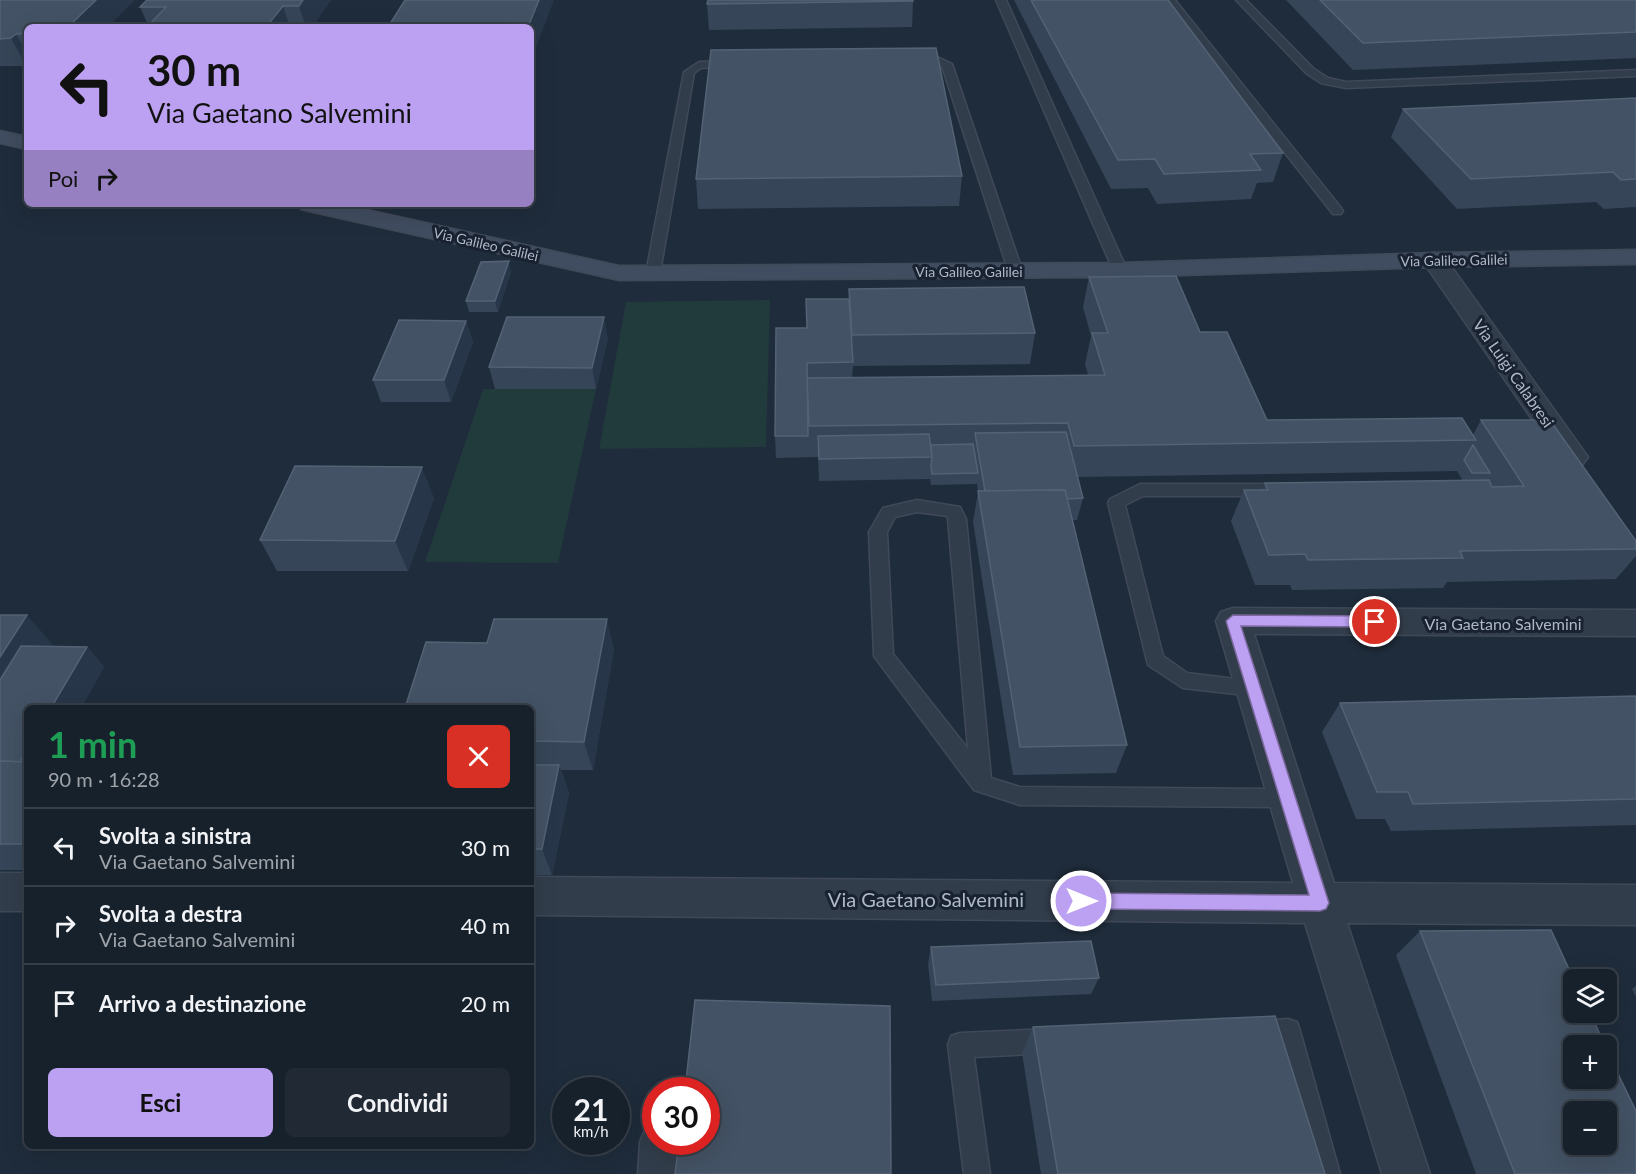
<!DOCTYPE html>
<html lang="it">
<meta charset="utf-8">
<style>
:root{--surface:#17212c;--page:#202934;--text:#f1f3f6;--muted:#9ea3a9;--line:#363e48;--accent:#bca0f2}
body{margin:0;font-family:Lato,sans-serif;background:var(--page);color:var(--text);height:100vh;display:flex;flex-direction:column;font-size:22px;white-space:nowrap}
*{box-sizing:border-box;margin:0}
p{font-size:20px;color:var(--muted)}
.icon{flex:none;width:33px;height:33px;fill:none;stroke:currentColor;stroke-width:2;stroke-linecap:round;stroke-linejoin:round}
.map{position:relative;flex:1;overflow:hidden}
.drawer{position:absolute;left:24px;top:705px;width:510px;height:444px;display:flex;flex-direction:column;background:var(--surface);border-radius:9px;box-shadow:0 6px 24px #0002,0 0 0 2px var(--line)}
.drawer>*{flex:none}
.hud{position:absolute;left:24px;top:24px;width:510px;height:183px;border-radius:9px;box-shadow:0 6px 24px #0002,0 0 0 2px var(--line);background:#bca0f2;color:#111;overflow:hidden}
.buttons{position:absolute;left:1563px;top:969px;display:grid;gap:12px}
.buttons a{display:grid;place-items:center;width:54px;height:54px;border-radius:9px;background:var(--surface);box-shadow:0 6px 24px #0002,0 0 0 2px var(--line);font-size:30px}
.speed{position:absolute;left:552px;top:1077px;display:flex;gap:12px;font-size:30px;font-weight:700;text-align:center}
.speed>*{display:grid;place-content:center;width:78px;height:78px;border-radius:50%;background:var(--surface);box-shadow:0 6px 24px #0002,0 0 0 2px var(--line);line-height:1}
.speed small{font-size:15px;font-weight:400}
.speed .limit{border:9px solid #d22;background:#fff;color:#111}
.pin{position:absolute;display:grid;place-items:center;width:51px;height:51px;color:#fff;margin:-26px;border:3px solid #fff;border-radius:50%;box-shadow:0 2px 6px #0007}
.me{position:absolute;width:66px;margin:-33px;rotate:90deg;stroke-linejoin:round;filter:drop-shadow(0 0 4px #0008)}
.turn{display:flex;align-items:center;gap:21px;height:126px;padding:0 24px;font-size:27px}
.turn .icon{width:78px;height:78px;stroke-width:2.5}
.turn b{display:block;font-size:42px;line-height:51px}
.then{display:flex;align-items:center;height:57px;padding:0 24px;background:#0003;gap:12px;font-size:22px}
.round{display:grid;place-items:center;flex:none;width:63px;height:63px;border-radius:9px;background:var(--page)}
.headline{display:flex;align-items:center;justify-content:space-between;height:102px;padding:0 24px}
h1{font-size:36px;font-weight:700;line-height:45px;color:#1e9e55}
.primary-button{display:flex;gap:12px;margin-top:auto;padding:12px 24px}
.primary-button a{flex:1;height:69px;border-radius:9px;background:var(--accent);color:#111;font-size:24px;font-weight:700;line-height:69px;text-align:center}
.primary-button a+a{background:var(--page);color:var(--text)}
ul{padding:0;list-style:none}
li{display:flex;align-items:center;gap:18px;height:78px;padding:0 24px;border-top:2px solid var(--line)}
li div{flex:1}
li b{display:block;font-size:22px}
li em{font-style:normal}
.map>svg:first-child{display:block}
.green{fill:#213a3c}
.lines{fill:none;stroke-linecap:round;stroke-linejoin:round}
.lane-casing{stroke:#3f4958;stroke-width:3}
.street-casing{stroke:#3f4958;stroke-width:3}
.secondary-casing{stroke:#3f4958;stroke-width:3}
.lane{fill:#323d4b;fill-rule:evenodd}
.street{fill:#323d4b;fill-rule:evenodd}
.secondary{fill:#404c5f;fill-rule:evenodd}
.wall{fill:#364658}
.shaded-wall{fill:#273648}
.building{fill:#435264;stroke:#536274;stroke-width:1.5;fill-rule:evenodd}
.route{fill:#bca0f2;stroke:#7a689d;stroke-width:1.5}
.labels{text-anchor:middle;dominant-baseline:central;stroke-width:6;stroke-linejoin:round;paint-order:stroke}
.far-street-label{font-size:14px;fill:#adb8c8;stroke:#182230}
.street-label{font-size:16px;fill:#adb8c8;stroke:#182230}
.near-street-label{font-size:20px;fill:#adb8c8;stroke:#182230}
</style>
<div class="map">
<svg width="1636" height="1174" viewBox="0 0 1636 1174">
<rect width="100%" height="100%" fill="#1f2c3b"/>
<g class="green">
<polygon points="770,300 766,447 599,449 626,302"/>
<polygon points="483,389 596,389 558,563 425,562"/>
</g>
<g class="lines">
<g class="lane-casing">
<g id="lane">
<polygon points="996,0 1006,0 1127,270 1125,273 1120,274 1113,270"/>
<polygon points="1165,0 1175,0 1341,208 1343,211 1341,214 1333,214"/>
<polygon points="1236,0 1246,0 1314,69 1328,78 1346,82 1636,70 1636,76 1346,88 1321,83 1306,73"/>
<polygon points="916,56 935,56 952,64 1022,270 1020,273 1015,274 1008,270 942,66 934,62 912,61 911,59"/>
<polygon points="732,61 737,64 736,66 701,68 694,73 660,273 658,276 648,276 646,273 684,72 699,62"/>
<polygon points="1140,484 1286,484 1292,486 1294,490 1292,494 1286,496 1143,496 1125,505 1163,656 1187,673 1260,682 1263,688 1260,694 1253,696 1183,688 1148,665 1108,503 1110,499"/>
<path d="M 917,500 L 960,507 L 966,519 L 991,778 L 1020,787 L 1287,789 L 1294,791 L 1298,798 L 1294,805 L 1287,807 L 1020,805 L 974,790 L 874,656 L 869,532 L 883,508 ZM 917,512 L 947,516 L 948,519 L 968,749 L 893,654 L 887,532 L 895,517 Z"/>
<polygon points="1288,1019 1297,1022 1300,1031 1340,1174 1314,1174 1279,1044 1257,1045 1248,1042 1245,1033 1248,1024 1257,1021"/>
<polygon points="1049,1029 1058,1032 1061,1041 1058,1050 1049,1053 974,1057 990,1174 964,1174 948,1045 951,1036 960,1033"/>
</g>
</g>
<g class="street-casing">
<g id="street">
<polygon points="1434,253 1443,255 1583,450 1588,457 1583,464 1573,467 1563,464 1422,260 1425,255"/>
<polygon points="1233,608 1636,610 1636,636 1254,634 1334,883 1636,885 1636,925 1347,923 1430,1174 1382,1174 1305,923 531,915 531,877 1293,883 1216,621 1221,612"/>
<rect x="0" y="873" width="27" height="38"/>
<polygon points="656,1122 656,1142 688,1142 686,1174 638,1174 640,1142 647,1125"/>
</g>
</g>
<g class="secondary-casing">
<g id="secondary">
<polygon points="0,131 27,137 27,149 0,143"/>
<polygon points="298,204 340,204 619,266 1120,263 1434,253 1636,250 1636,264 1434,267 1120,277 619,280 309,211 301,209"/>
</g>
</g>
<use href="#lane" class="lane"/>
<use href="#street" class="street"/>
<use href="#secondary" class="secondary"/>
</g>
<g class="wall">
<polygon points="0,0 27,27 27,64 26,66 0,66"/>
<polygon points="331,0 312,27 147,27 148,25 140,7"/>
<polygon points="1014,0 1168,0 1283,153 1273,182 1257,183 1251,199 1157,204 1148,188 1111,189"/>
<polygon points="1286,0 1636,0 1636,58 1353,70"/>
<polygon points="913,1 912,27 709,30 707,4"/>
<polygon points="1636,98 1636,207 1604,209 1596,202 1457,209 1391,137 1403,109"/>
<polygon points="962,176 959,206 698,209 696,179"/>
<polygon points="511,272 498,312 469,312 466,301"/>
<polygon points="1089,277 1200,332 1267,420 1473,435 1481,420 1636,541 1636,556 1616,579 1447,582 1443,588 1292,590 1290,585 1255,585 1231,521 1244,490 1262,490 1265,483 1463,481 1457,471 1077,477 1083,498 1077,520 1073,520 1127,745 1116,773 1013,775 973,522 978,492 977,483 976,484 931,485 930,478 930,479 819,481 818,457 776,458 775,436 807,328 849,299 849,289 1035,333 1030,364 853,366 852,378 1088,375 1085,364 1091,336 1083,307"/>
<polygon points="466,321 473,342 451,402 381,402 373,380"/>
<polygon points="608,338 596,389 495,389 489,367"/>
<polygon points="434,498 408,571 277,571 260,540"/>
<polygon points="0,615 53,645 52,646 87,647 104,667 81,708 27,708 27,870 0,870"/>
<polygon points="614,649 593,770 561,770 569,793 552,875 531,875 531,708"/>
<polygon points="1636,696 1636,825 1391,831 1385,819 1356,819 1322,732 1340,703"/>
<polygon points="1420,931 1636,1174 1476,1174 1396,955"/>
<polygon points="931,947 1099,978 1091,994 932,1001 928,964"/>
<polygon points="1636,986 1636,997 1632,989"/>
<polygon points="1033,1027 1325,1174 1041,1174 1022,1053"/>
</g>
<g class="shaded-wall">
<polygon points="96,0 135,0 108,27 68,27"/>
<polygon points="303,0 331,0 312,27 306,27 299,6"/>
<polygon points="539,0 554,0 531,61 531,27 528,27"/>
<polygon points="283,6 290,27 266,27"/>
<polygon points="16,34 27,53 27,64 26,66 11,38"/>
<polygon points="509,261 511,272 498,312 495,301"/>
<polygon points="604,317 608,338 596,389 592,368"/>
<polygon points="466,321 473,342 451,402 444,380"/>
<polygon points="422,467 434,498 408,571 395,541"/>
<polygon points="27,615 53,645 0,733 0,657"/>
<polygon points="607,619 614,649 593,770 584,742"/>
<polygon points="87,647 104,667 81,708 51,708"/>
<polygon points="27,749 27,769 19,762"/>
<polygon points="559,765 569,793 552,875 542,849"/>
</g>
<g class="building">
<polygon points="0,0 96,0 68,27 27,27 27,33 16,34 11,38 0,39"/>
<polygon points="147,0 303,0 299,6 283,6 266,27 147,27 166,7 140,7"/>
<polygon points="405,0 539,0 528,27 388,27"/>
<polygon points="708,0 913,0 913,1 707,4"/>
<polygon points="1031,0 1168,0 1283,153 1250,154 1261,170 1164,174 1155,159 1118,160"/>
<polygon points="1320,0 1636,0 1636,32 1363,43"/>
<polygon points="936,48 962,176 696,179 711,50"/>
<polygon points="1636,98 1636,179 1621,180 1613,172 1471,179 1403,109"/>
<polygon points="509,261 495,301 466,301 481,262"/>
<polygon points="1176,276 1200,332 1227,332 1267,420 1462,418 1476,440 1074,446 1068,423 809,426 807,378 1105,375 1092,333 1108,333 1089,277"/>
<polygon points="1024,287 1035,333 852,335 849,289"/>
<polygon points="806,299 849,299 853,362 807,363 808,436 775,436 776,328 807,328"/>
<polygon points="507,317 604,317 592,368 489,367"/>
<polygon points="399,320 466,321 444,380 373,380"/>
<polygon points="1481,420 1550,420 1636,541 1636,549 1460,551 1463,558 1308,560 1305,554 1269,555 1244,490 1268,490 1265,483 1489,480 1492,487 1524,486"/>
<polygon points="1066,432 1083,498 1067,499 1065,490 985,491 975,433"/>
<polygon points="929,434 932,457 819,459 818,436"/>
<polygon points="973,444 978,473 932,474 931,466 932,457 931,445"/>
<polygon points="1473,445 1490,473 1472,473 1464,460"/>
<polygon points="295,466 422,467 395,541 260,540"/>
<polygon points="1065,490 1127,745 1020,747 978,491"/>
<polygon points="0,615 27,615 0,657"/>
<polygon points="494,619 607,619 584,742 531,741 531,708 405,708 426,642 487,643"/>
<polygon points="21,646 87,647 51,708 27,708 27,749 20,762 0,761 0,680"/>
<polygon points="1636,696 1636,799 1413,804 1408,792 1377,792 1340,703"/>
<polygon points="0,761 27,762 27,844 0,844"/>
<polygon points="531,765 559,765 542,849 531,849"/>
<path d="M 1551,930 L 1574,980 L 1574,1012 L 1590,1012 L 1605,1046 L 1574,1046 L 1574,1078 L 1606,1078 L 1606,1049 L 1636,1111 L 1636,1174 L 1515,1174 L 1420,931 ZM 1574,1112 L 1606,1112 L 1606,1144 L 1574,1144 Z"/>
<polygon points="1091,941 1099,978 936,985 931,947"/>
<polygon points="695,1000 890,1006 891,1174 675,1174 679,1142 706,1142 706,1090 685,1090"/>
<polygon points="1275,1016 1325,1174 1058,1174 1033,1027"/>
</g>
<polygon class="route" points="1233,615 1375,616 1382,622 1375,627 1241,626 1329,903 1326,909 1320,911 1081,909 1075,906 1072,901 1075,895 1081,893 1309,895 1226,621"/>
<g class="labels">
<g class="far-street-label">
<text transform="translate(486 244) rotate(13)">Via Galileo Galilei</text>
<text transform="translate(1454 260) rotate(-1)">Via Galileo Galilei</text>
<text x="969" y="271">Via Galileo Galilei</text>
</g>
<g class="street-label">
<text transform="translate(1514 373) rotate(55)">Via Luigi Calabresi</text>
<text x="1503" y="623">Via Gaetano Salvemini</text>
</g>
<g class="near-street-label">
<text x="926" y="899">Via Gaetano Salvemini</text>
</g>
</g>
</svg>
<div class="buttons">
<a><svg class="icon" aria-label="layers" viewBox="0 0 24 24"><path d="M12 4l9 5-9 5-9-5zM3 14l9 5 9-5"/></svg></a>
<a>+</a>
<a>−</a>
</div>
<div class="speed"><div>21<small>km/h</small></div><div class="limit">30</div></div>
<div class="pin" style="left:1375px;top:622px;background:#d93025"><svg class="icon" aria-label="arrive" viewBox="0 0 24 24"><path d="M6 21V4h12l-3 4 3 4H6"/></svg></div>
<svg class="me" style="left:1081px;top:901px" viewBox="-20 -20 40 40"><circle r="17" fill="#bca0f2" stroke="#fff" stroke-width="3"/><path d="M0-11L8 9 0 5-8 9z" fill="#fff"/></svg>
<div class="hud">
<div class="turn"><svg class="icon" aria-label="left" viewBox="0 0 24 24"><path d="M17 20v-9H6M10 6l-5 5 5 5"/></svg><div><b>30 m</b>Via Gaetano Salvemini</div></div>
<div class="then">Poi<svg class="icon" aria-label="right" viewBox="0 0 24 24"><path d="M7 20v-9h11M14 6l5 5-5 5"/></svg></div>
</div>
<section class="drawer">
<div class="headline"><div><h1>1 min</h1><p>90 m · 16:28</p></div><a class="round" style="background:#d93025;color:#fff"><svg class="icon" aria-label="close" viewBox="0 0 24 24"><path d="M6 6l12 12M18 6L6 18"/></svg></a></div>
<ul>
<li><svg class="icon" aria-label="left" viewBox="0 0 24 24"><path d="M17 20v-9H6M10 6l-5 5 5 5"/></svg><div><b>Svolta a sinistra</b><p>Via Gaetano Salvemini</p></div><em>30 m</em></li>
<li><svg class="icon" aria-label="right" viewBox="0 0 24 24"><path d="M7 20v-9h11M14 6l5 5-5 5"/></svg><div><b>Svolta a destra</b><p>Via Gaetano Salvemini</p></div><em>40 m</em></li>
<li><svg class="icon" aria-label="arrive" viewBox="0 0 24 24"><path d="M6 21V4h12l-3 4 3 4H6"/></svg><div><b>Arrivo a destinazione</b></div><em>20 m</em></li>
</ul>
<div class="primary-button"><a>Esci</a><a>Condividi</a></div>
</section>
</div>
